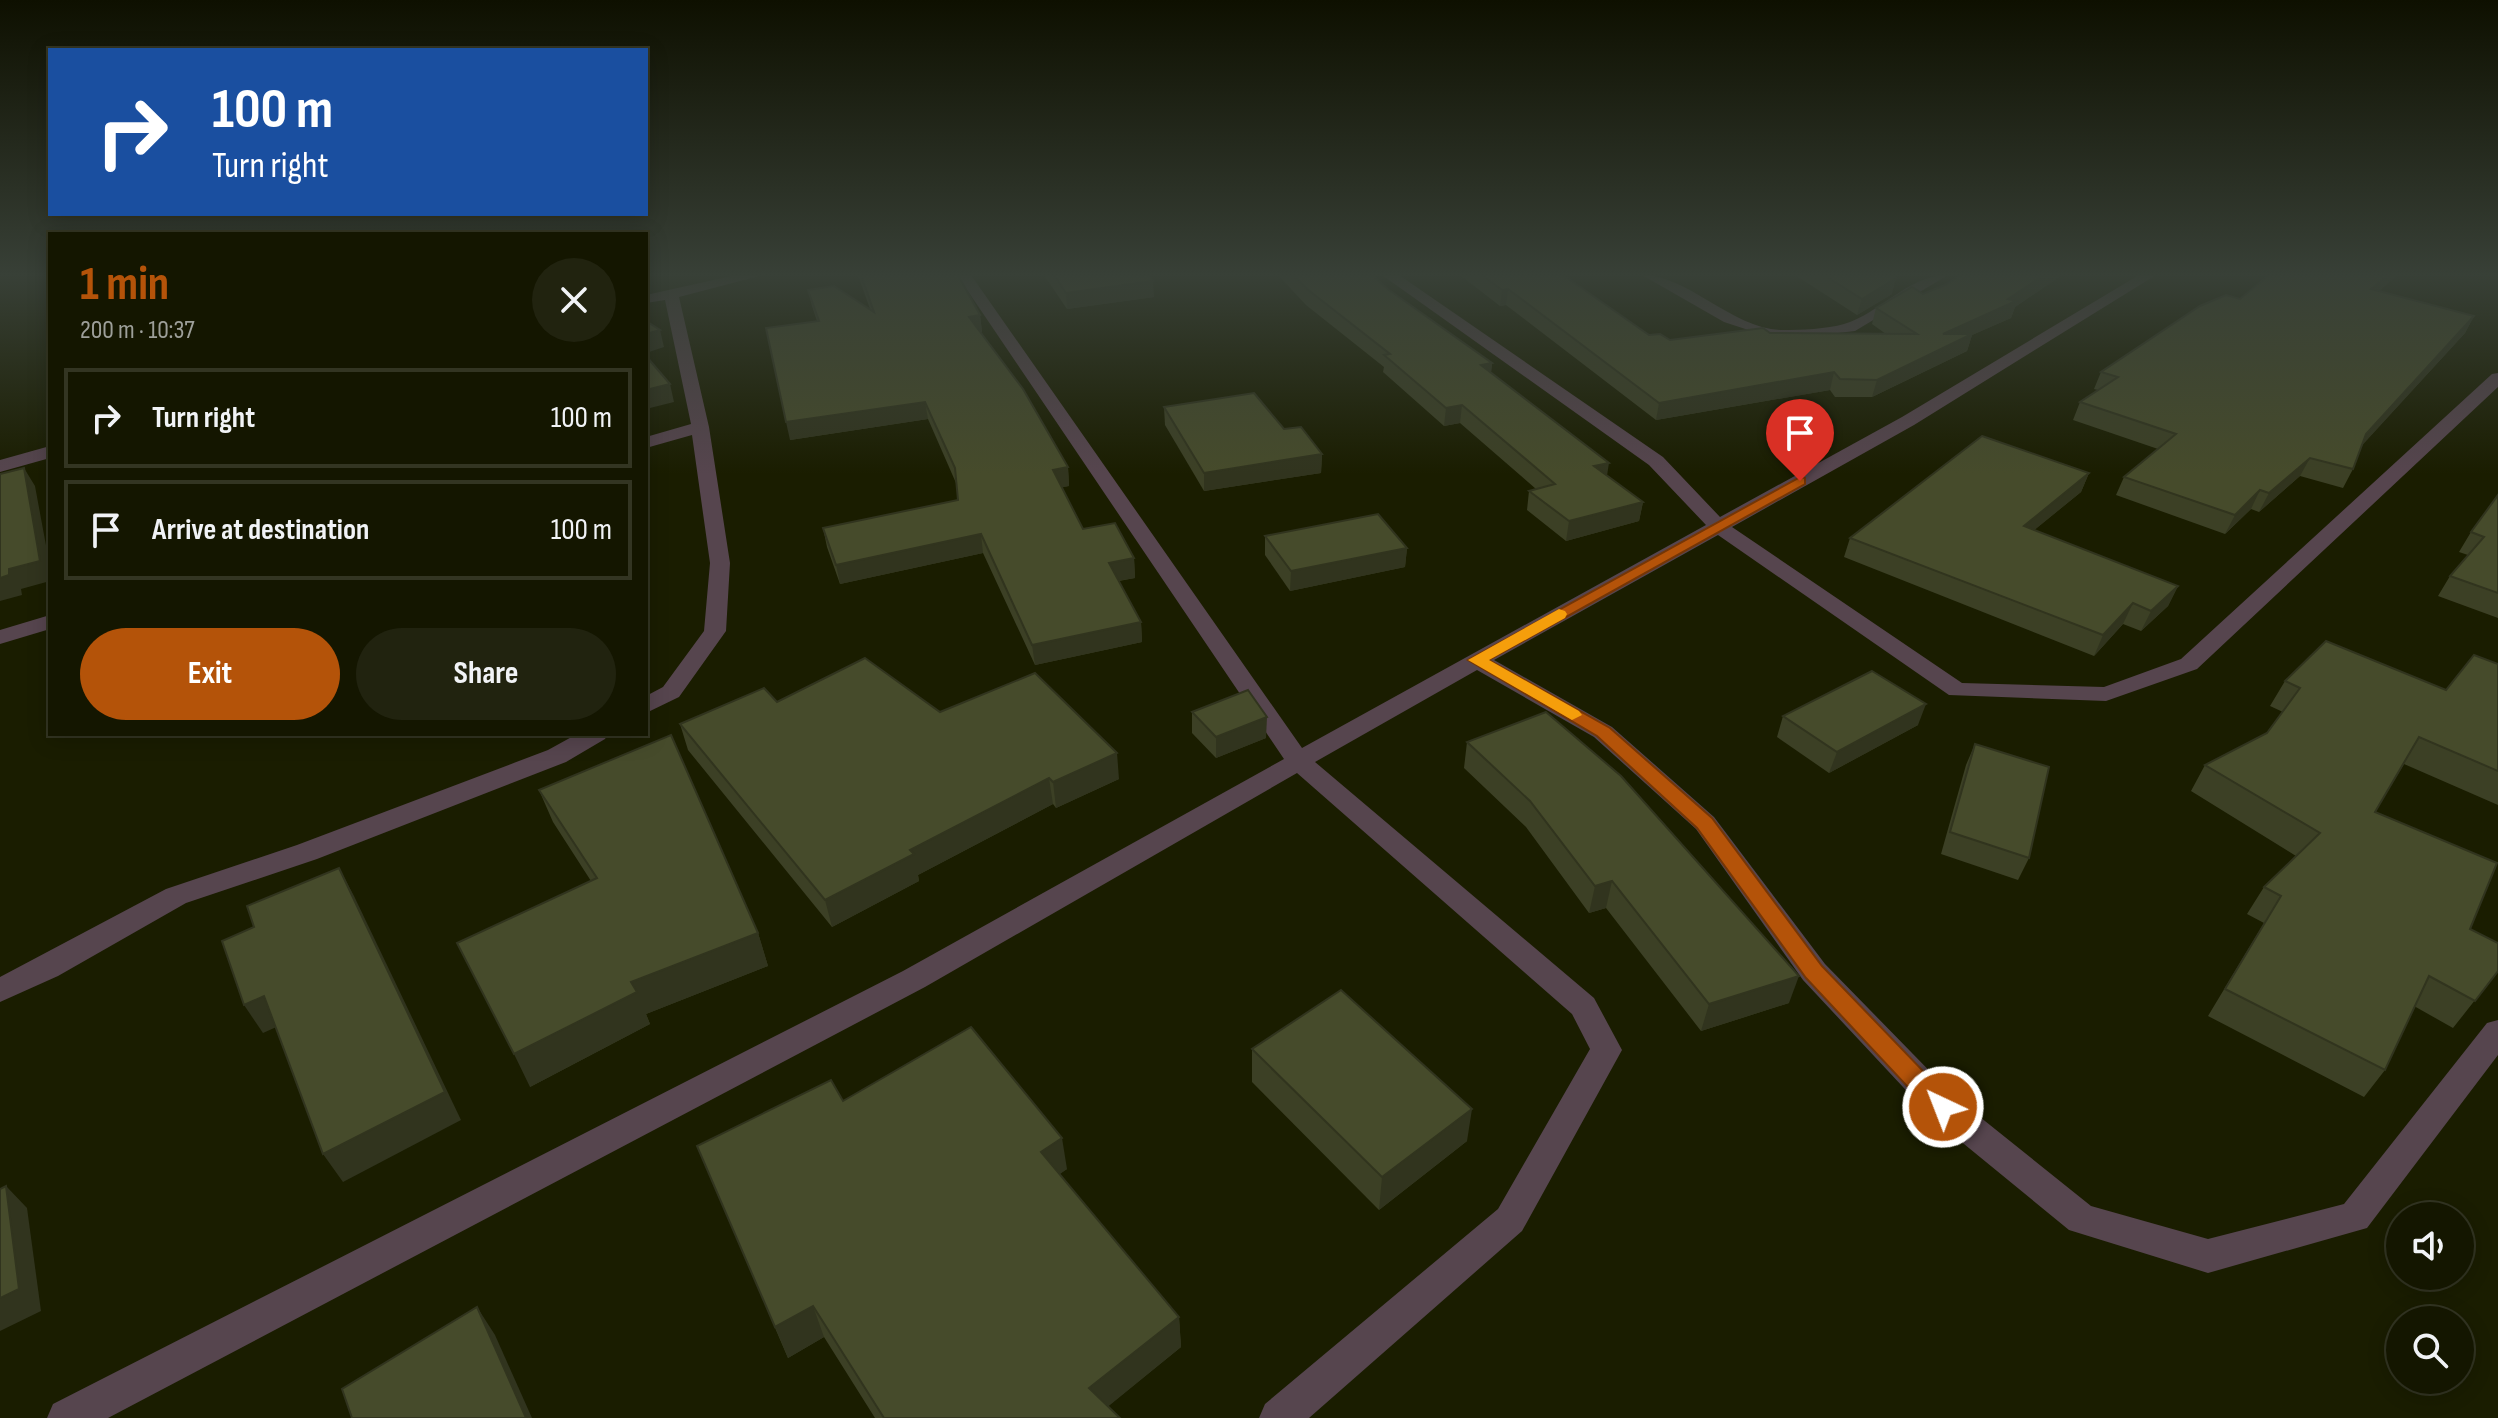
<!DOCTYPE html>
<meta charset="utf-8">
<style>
:root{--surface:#141600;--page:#21230f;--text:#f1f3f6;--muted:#9d9f99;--line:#333522;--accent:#b45309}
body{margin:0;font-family:"Sofia Sans Condensed",sans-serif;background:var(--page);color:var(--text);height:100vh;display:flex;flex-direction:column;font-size:30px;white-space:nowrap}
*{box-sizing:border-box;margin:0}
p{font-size:26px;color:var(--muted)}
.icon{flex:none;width:44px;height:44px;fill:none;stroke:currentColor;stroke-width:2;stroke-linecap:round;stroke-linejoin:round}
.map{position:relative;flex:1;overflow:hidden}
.side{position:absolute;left:48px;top:232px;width:600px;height:504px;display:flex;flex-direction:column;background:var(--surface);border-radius:0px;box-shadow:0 4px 20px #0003,0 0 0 2px var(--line)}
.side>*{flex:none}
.top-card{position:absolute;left:48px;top:48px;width:600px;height:168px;border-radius:0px;box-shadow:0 4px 20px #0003,0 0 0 2px var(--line);background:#1a4fa0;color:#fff;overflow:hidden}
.controls{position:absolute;left:2386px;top:1202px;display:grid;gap:16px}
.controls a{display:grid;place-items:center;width:88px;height:88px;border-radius:50%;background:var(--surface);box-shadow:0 4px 20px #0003,0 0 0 2px var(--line);font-size:40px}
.pin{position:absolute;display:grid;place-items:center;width:68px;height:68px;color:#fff;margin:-82px -34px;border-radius:50% 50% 50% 0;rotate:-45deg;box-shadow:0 0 8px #0007}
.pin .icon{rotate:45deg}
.me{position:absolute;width:88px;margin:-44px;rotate:317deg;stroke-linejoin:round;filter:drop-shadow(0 0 6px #0008)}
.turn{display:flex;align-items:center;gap:28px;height:168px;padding:0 32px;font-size:36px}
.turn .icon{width:104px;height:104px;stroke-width:2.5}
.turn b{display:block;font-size:56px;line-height:68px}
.round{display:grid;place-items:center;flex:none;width:84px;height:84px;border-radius:42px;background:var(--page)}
.overview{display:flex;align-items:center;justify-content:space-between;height:136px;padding:0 32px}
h1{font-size:48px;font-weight:700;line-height:60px;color:var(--accent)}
.button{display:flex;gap:16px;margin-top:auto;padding:16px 32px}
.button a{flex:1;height:92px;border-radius:48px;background:var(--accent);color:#fff;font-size:32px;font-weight:700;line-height:92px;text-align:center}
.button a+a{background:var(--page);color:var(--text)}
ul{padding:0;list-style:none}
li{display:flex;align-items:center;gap:24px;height:100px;margin:0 16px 12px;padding:0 16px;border:4px solid var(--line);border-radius:0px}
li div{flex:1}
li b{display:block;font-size:30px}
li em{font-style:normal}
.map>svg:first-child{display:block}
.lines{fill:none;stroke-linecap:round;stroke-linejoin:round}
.minor{fill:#56454e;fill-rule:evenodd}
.wall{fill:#3c4025}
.shaded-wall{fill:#31341e}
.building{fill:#464b2b;stroke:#31341e;stroke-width:2}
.route{fill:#b45309;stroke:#753606;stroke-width:2}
.slow{fill:#f59e0b}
</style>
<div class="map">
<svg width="2498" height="1418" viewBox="0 0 2498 1418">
<rect width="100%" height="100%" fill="#1a1d00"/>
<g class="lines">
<g class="minor">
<polygon points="736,275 763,275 679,297 709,427 730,563 726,631 679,697 646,713 646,696 663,687 704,631 710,563 692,435 646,448 646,437 691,424 665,300 646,303 646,295"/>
<polygon points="957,275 971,275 1302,748 1706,525 1649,465 1382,275 1399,275 1663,457 1720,517 1902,417 2139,275 2156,275 1914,425 1732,527 1962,683 2104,687 2181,659 2492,374 2498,373 2498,387 2197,669 2106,701 1949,695 1718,535 1494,660 1612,727 1714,817 1825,964 1955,1097 2091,1206 2208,1239 2344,1204 2487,1023 2498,1020 2498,1055 2367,1228 2208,1273 2069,1230 1931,1117 1803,980 1696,829 1594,737 1477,670 1315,762 1594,998 1622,1050 1522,1231 1309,1418 1259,1418 1265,1404 1498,1209 1590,1049 1572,1014 1297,773 925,987 108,1418 47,1418 53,1404 903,971 1284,759"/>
<path d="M 1642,275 C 1689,275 1733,330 1783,330 C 1801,330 1827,329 1844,324 C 1881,313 1908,275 1948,275 L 1855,331 L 1779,340 L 1724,322 Z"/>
<polygon points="50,446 50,458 0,472 0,460"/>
<polygon points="50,615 50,629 0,644 0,630"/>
<polygon points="577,734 608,734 605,739 566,762 317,859 186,903 58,976 0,1002 0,977 166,889 297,845 548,750"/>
</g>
</g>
<g class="wall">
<polygon points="858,275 958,275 980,315 982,332 980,332 1068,467 1069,486 1062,487 1083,529 1134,558 1135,578 1119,581 1141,622 1142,642 1035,665 983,553 840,584 827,547 823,528 958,500 956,483 928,419 790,440 817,321 812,306 808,290 870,309"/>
<polygon points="1044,275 1149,275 1154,297 1067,309"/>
<polygon points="1278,275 1372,275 1389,290 1492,363 1491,373 1607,475 1643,502 1639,521 1566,541 1527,510 1529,491 1536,489 1460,423 1444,426 1383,372 1384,367 1306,305"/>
<polygon points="1460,275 1563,275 1649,335 1670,340 1770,333 1886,334 1872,324 1876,308 1923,294 1945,285 1961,275 2062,275 2015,307 2011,318 1972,335 1967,351 1872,397 1835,397 1830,390 1656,420 1506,305 1500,306"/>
<polygon points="1795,275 1892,275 1892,294 1857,315"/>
<polygon points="2269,275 2397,275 2379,291 2474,316 2465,333 2361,446 2353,469 2343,488 2300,476 2259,512 2251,509 2225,534 2116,495 2124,477 2158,449 2073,420 2080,402 2098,390 2094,389 2101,372 2240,299"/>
<polygon points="1164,407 1284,429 1322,454 1321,473 1204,491 1165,425"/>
<polygon points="2089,473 2081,492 2034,530 2178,586 2168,606 2141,631 2123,624 2094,656 1844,557 1850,538"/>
<polygon points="2498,495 2498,618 2438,596 2450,576 2468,555 2459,552 2471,532"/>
<polygon points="1265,536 1407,548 1405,567 1290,591 1265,555"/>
<polygon points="2498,664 2498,805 2404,764 2375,812 2470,929 2498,971 2453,1028 2414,1006 2385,1070 2364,1097 2208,1016 2264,923 2247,914 2264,887 2296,856 2191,791 2205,765 2267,733 2283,712 2270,706 2285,681 2446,690"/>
<polygon points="777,702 940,712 1119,779 1056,808 1053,804 918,875 919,881 832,927 688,750 680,724"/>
<polygon points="1192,712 1266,738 1216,758 1192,733"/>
<polygon points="1783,716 1918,725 1829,773 1777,737"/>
<polygon points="1467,742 1789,1003 1701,1031 1606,908 1589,913 1526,827 1464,768"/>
<polygon points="1975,744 2029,858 2018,880 1941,854 1966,765"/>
<polygon points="539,790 758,933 768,966 646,1014 650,1024 530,1087 591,881 553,822"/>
<polygon points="1252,1049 1467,1141 1379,1210 1252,1082"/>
<polygon points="843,1101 1067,1169 1059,1174 1179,1317 1181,1347 1108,1406 1120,1418 875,1418 824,1337 788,1358 697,1146"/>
</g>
<g class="shaded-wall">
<polygon points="2044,275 2062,275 2015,307 2011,318 1972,335 1967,351 1872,397 1877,380 1943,334 2008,299"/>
<polygon points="2388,275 2397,275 2363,306 2371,289"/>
<polygon points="1896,278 1892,294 1857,315 1862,299"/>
<polygon points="1153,281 1154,297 1067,309 1066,293"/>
<polygon points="1508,289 1506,305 1500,306 1502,290"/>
<polygon points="980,315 982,332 971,333 969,317"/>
<polygon points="2474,316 2465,333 2356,452 2366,434"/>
<polygon points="660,330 664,347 646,353 646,334"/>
<polygon points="1492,363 1490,381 1481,365"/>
<polygon points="1834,372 1830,390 1656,420 1659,403"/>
<polygon points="670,384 674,402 646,409 646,390"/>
<polygon points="925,402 928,419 790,440 786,422"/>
<polygon points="1462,405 1460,423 1444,426 1446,408"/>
<polygon points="1322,454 1321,473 1204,491 1204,473"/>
<polygon points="2310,458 2300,476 2259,512 2269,493"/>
<polygon points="1609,463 1606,482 1594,466"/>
<polygon points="1068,467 1069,486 1055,489 1053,470"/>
<polygon points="24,468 35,486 50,567 50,581 21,589 22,595 0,601 0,578"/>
<polygon points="2089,473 2081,492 2016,545 2024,526"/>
<polygon points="2260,490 2251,509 2225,534 2235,515"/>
<polygon points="1643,502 1639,521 1566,541 1569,521"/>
<polygon points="981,534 983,553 840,584 836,565"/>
<polygon points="1407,548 1405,567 1290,591 1291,571"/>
<polygon points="1134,558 1135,578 1110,582 1109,563"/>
<polygon points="2178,586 2168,606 2141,631 2151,611"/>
<polygon points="2133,603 2123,624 2094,656 2103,635"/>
<polygon points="1141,622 1142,642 1035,665 1032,645"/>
<polygon points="1926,704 1918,725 1829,773 1837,752"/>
<polygon points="1267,717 1266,738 1216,758 1216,737"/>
<polygon points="1117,753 1119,779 1056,808 1053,782"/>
<polygon points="1049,778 1053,804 918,875 919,881 832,927 825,900 910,850"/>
<polygon points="339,868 354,896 461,1120 343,1182 323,1154"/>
<polygon points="1612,881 1606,908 1589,913 1595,886"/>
<polygon points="758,933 768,966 646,1014 650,1024 530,1087 514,1054 631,982"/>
<polygon points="1799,976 1789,1003 1701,1031 1709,1004"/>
<polygon points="264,996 283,1024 263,1033 244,1005"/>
<polygon points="1472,1109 1467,1141 1379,1210 1382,1177"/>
<polygon points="1062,1138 1067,1169 1046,1184 1041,1152"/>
<polygon points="6,1186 27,1208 41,1311 0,1331 0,1298"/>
<polygon points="813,1306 824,1337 788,1358 775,1327"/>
<polygon points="477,1307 495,1335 532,1418 526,1418"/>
<polygon points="1179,1317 1181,1347 1094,1418 1089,1388"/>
</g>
<g class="building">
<polygon points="861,275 958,275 980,315 969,317 1023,389 1068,467 1053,470 1083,529 1115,523 1134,558 1109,563 1141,622 1032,645 981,534 836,565 823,528 958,500 955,468 925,402 786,422 766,328 819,321 808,290 834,286 874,312"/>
<polygon points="1054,275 1149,275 1153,281 1066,293"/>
<polygon points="1293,275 1372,275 1389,290 1492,363 1481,365 1609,463 1594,466 1643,502 1569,521 1529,491 1555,484 1462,405 1446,408 1384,355 1390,354 1307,289"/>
<polygon points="1482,275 1563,275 1649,335 1660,334 1670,340 1763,328 1770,333 1917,334 1876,308 1912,287 1923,294 1945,285 1961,275 2044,275 2008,299 2016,301 1943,334 1972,334 1877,380 1840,379 1834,372 1659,403 1508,289 1502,290"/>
<polygon points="1824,275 1892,275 1896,278 1862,299"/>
<polygon points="2269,275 2388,275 2371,289 2474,316 2366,434 2353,469 2310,458 2269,493 2260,490 2235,515 2124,477 2176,434 2080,402 2118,377 2101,372 2200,306 2226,295 2240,299"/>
<polygon points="646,321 660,330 646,334"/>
<polygon points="646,356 670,384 646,390"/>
<polygon points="1254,393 1284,429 1301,427 1322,454 1204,473 1164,407"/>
<polygon points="1982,436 2089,473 2024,526 2178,586 2151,611 2133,603 2103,635 1850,538"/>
<polygon points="24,468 40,561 9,569 9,575 0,578 0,474"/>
<polygon points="2498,495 2498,593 2450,576 2484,537 2471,532"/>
<polygon points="1378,514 1407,548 1291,571 1265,536"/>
<polygon points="2326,641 2446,690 2474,655 2498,664 2498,771 2419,737 2375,812 2497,863 2470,929 2498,943 2498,971 2475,1001 2429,976 2385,1070 2225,989 2281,896 2264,887 2320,833 2205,765 2267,733 2300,688 2285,681"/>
<polygon points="865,658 940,712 1035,673 1117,753 1053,782 1049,778 910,850 914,854 825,900 680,724 764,688 777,702"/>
<polygon points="1872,671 1926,704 1837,752 1783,716"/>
<polygon points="1248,690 1267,717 1216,737 1192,712"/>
<polygon points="1546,712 1621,776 1799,976 1709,1004 1612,881 1595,886 1530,801 1467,742"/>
<polygon points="671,735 758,933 631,982 637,992 514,1054 457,943 597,878 539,790"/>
<polygon points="1975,744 2049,767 2029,858 1950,832"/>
<polygon points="339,868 445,1092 323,1154 264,996 244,1005 222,941 254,927 247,906"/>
<polygon points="1341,990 1472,1109 1382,1177 1252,1049"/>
<polygon points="971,1027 1062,1138 1041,1152 1179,1317 1089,1388 1120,1418 884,1418 813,1306 775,1327 697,1146 831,1080 843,1101"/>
<polygon points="6,1186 19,1289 0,1298 0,1189"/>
<polygon points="477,1307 526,1418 352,1418 342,1389"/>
</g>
<linearGradient id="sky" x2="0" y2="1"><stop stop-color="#0e1000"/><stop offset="0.58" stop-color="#384037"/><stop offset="1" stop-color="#384037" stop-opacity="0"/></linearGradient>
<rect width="2498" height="474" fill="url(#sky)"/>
<polygon class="route" points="1800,477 1805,478 1805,484 1489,660 1610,728 1712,818 1822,966 1951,1100 1955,1107 1951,1115 1943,1118 1934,1115 1806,978 1697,828 1597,736 1468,660"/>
<polygon class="slow" points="1559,609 1565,611 1567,614 1565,618 1489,660 1579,711 1582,715 1572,720 1468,660"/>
</svg>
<div class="controls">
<a><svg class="icon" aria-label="sound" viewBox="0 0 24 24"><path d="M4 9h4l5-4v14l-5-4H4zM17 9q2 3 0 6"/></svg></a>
<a><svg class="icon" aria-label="search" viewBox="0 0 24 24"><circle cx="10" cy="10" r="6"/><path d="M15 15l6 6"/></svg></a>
</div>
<div class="pin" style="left:1800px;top:481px;background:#d93025"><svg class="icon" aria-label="arrive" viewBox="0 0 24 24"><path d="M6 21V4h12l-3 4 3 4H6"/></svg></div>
<svg class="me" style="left:1943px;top:1107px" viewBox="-20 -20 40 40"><circle r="17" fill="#b45309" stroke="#fff" stroke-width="3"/><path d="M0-11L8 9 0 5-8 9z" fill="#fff"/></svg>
<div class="top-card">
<div class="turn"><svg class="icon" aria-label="right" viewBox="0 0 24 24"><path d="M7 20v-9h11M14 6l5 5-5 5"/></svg><div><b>100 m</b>Turn right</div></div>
</div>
<section class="side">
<div class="overview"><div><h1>1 min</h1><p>200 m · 10:37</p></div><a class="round"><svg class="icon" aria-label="close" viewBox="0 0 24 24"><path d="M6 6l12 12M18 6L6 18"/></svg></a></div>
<ul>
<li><svg class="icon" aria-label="right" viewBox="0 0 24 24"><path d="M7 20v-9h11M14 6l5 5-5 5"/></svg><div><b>Turn right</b></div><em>100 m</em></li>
<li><svg class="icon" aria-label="arrive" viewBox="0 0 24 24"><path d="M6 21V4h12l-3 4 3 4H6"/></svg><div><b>Arrive at destination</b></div><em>100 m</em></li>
</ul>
<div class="button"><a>Exit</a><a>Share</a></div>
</section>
</div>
